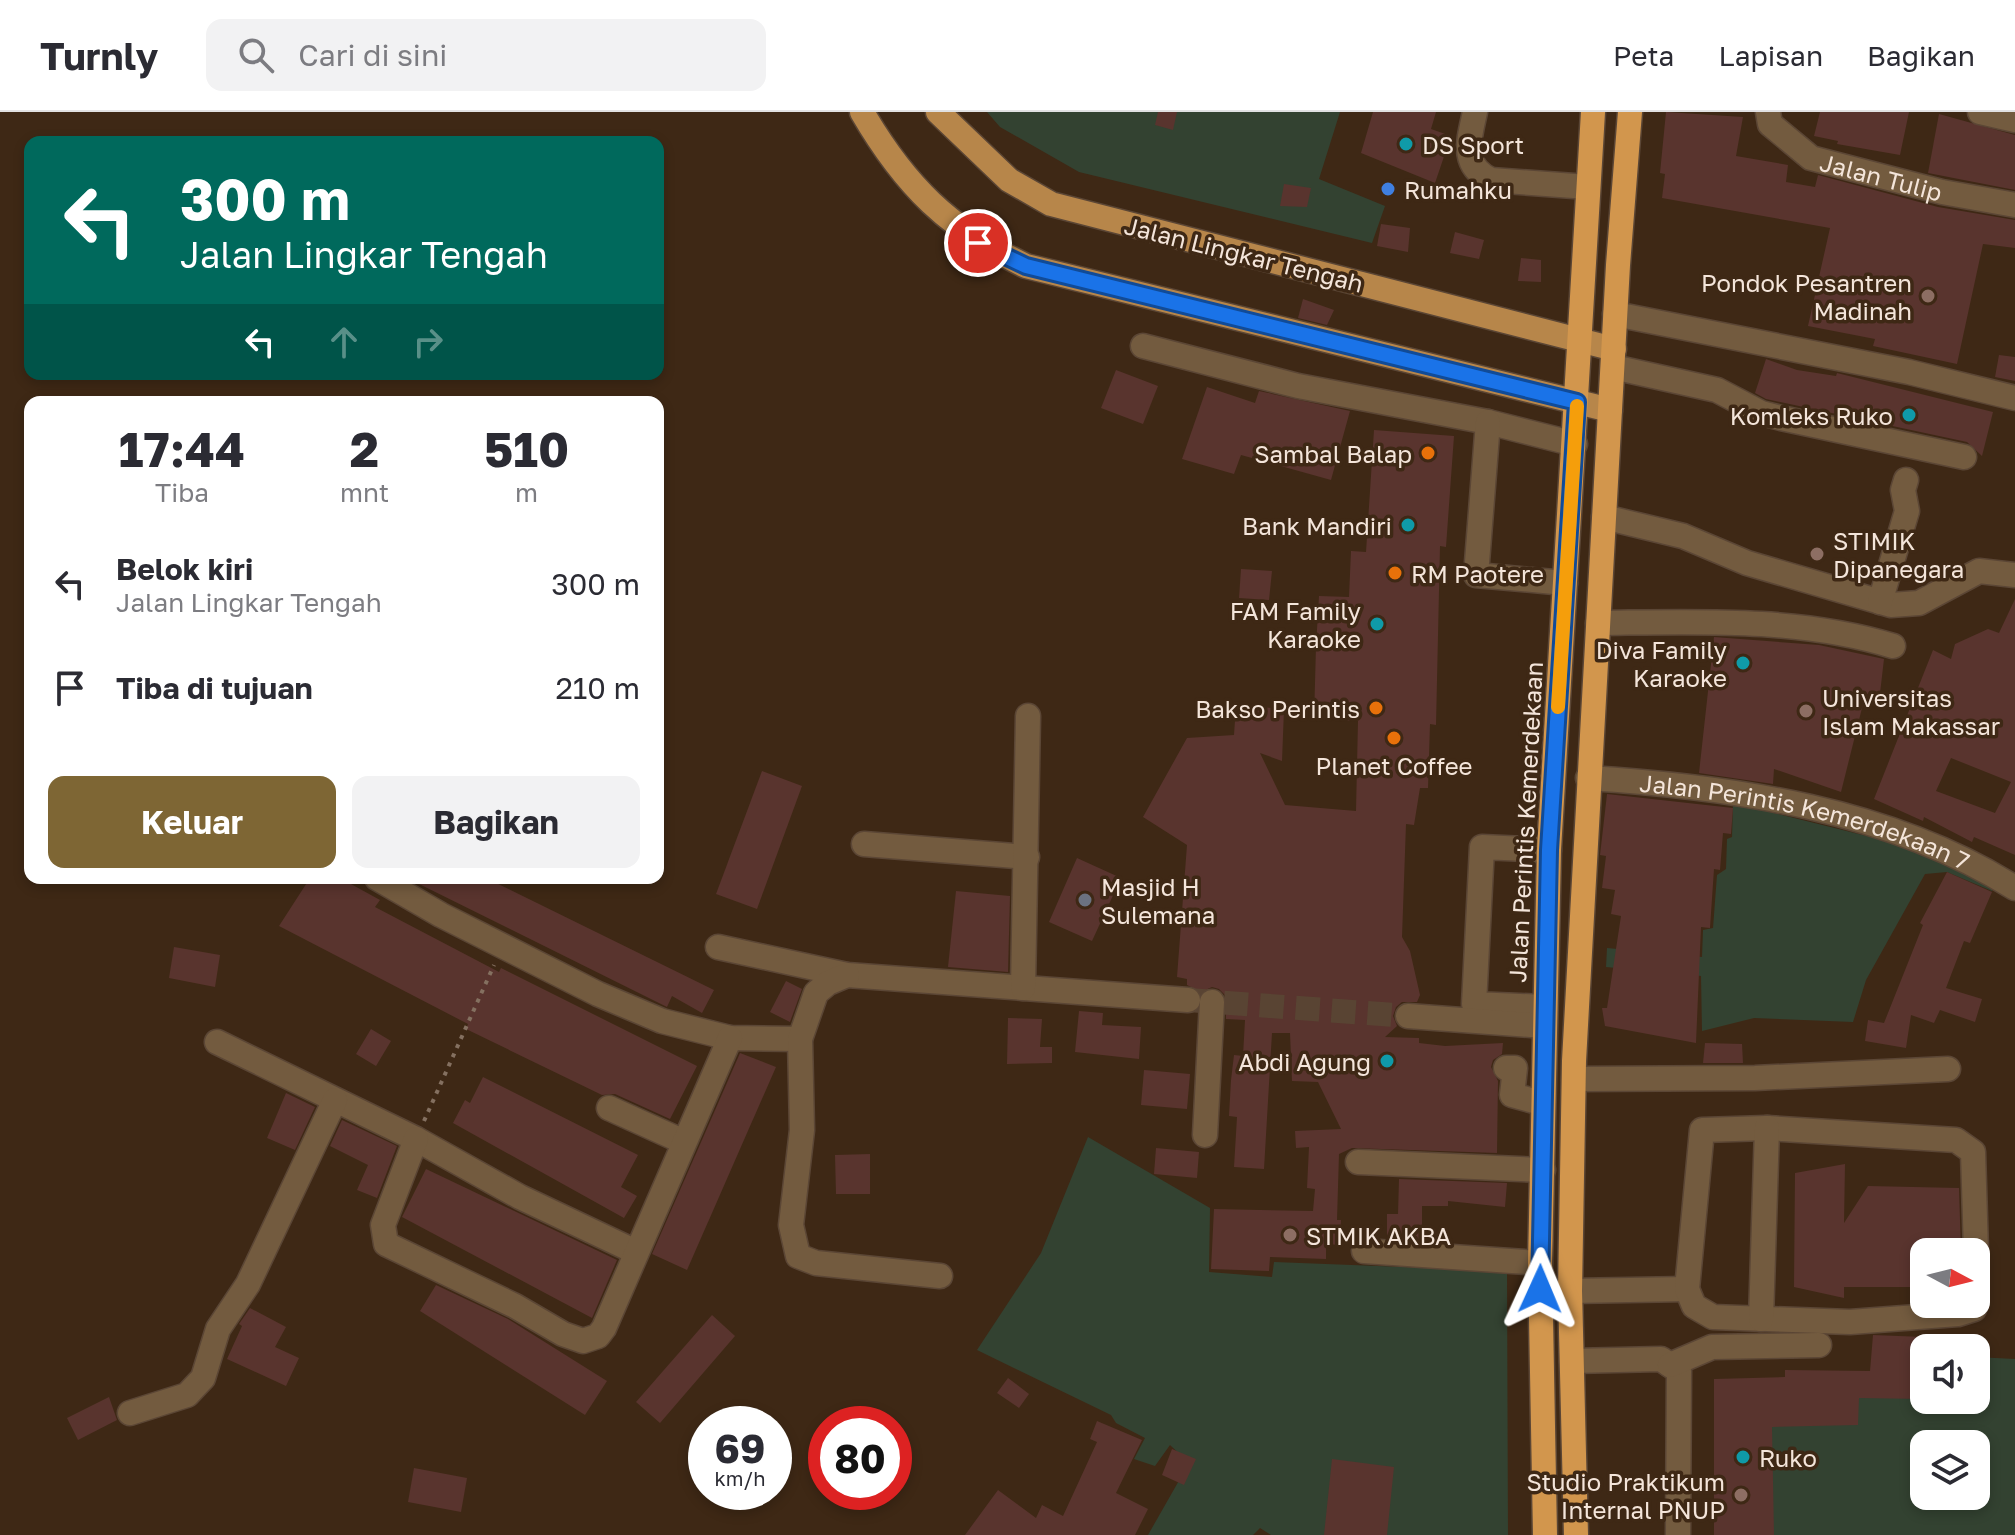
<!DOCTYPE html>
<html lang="id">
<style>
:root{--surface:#fff;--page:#f2f2f3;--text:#2b2b33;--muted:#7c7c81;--line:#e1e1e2;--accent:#7e6634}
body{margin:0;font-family:"Golos Text",sans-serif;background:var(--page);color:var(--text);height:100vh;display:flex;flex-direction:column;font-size:30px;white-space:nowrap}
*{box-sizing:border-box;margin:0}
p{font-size:26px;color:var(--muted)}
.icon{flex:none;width:44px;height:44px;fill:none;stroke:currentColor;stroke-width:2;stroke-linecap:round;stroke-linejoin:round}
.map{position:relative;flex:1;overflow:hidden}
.details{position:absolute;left:24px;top:284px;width:640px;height:488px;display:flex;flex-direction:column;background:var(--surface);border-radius:16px;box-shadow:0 4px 12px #0003}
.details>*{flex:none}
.guide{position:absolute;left:24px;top:24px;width:640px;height:244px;border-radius:16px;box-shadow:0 4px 12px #0003;background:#00695c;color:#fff;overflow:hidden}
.needle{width:52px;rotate:97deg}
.buttons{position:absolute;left:1910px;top:1126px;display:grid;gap:16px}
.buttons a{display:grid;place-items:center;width:80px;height:80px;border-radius:16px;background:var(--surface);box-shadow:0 4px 12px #0003;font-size:40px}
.speed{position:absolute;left:688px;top:1294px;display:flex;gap:16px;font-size:40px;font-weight:700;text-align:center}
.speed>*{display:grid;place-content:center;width:104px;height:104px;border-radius:50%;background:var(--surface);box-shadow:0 4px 12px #0003;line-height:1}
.speed small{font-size:20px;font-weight:400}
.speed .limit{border:12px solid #d22;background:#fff;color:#111}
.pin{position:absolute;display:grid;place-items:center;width:68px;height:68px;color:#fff;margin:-34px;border:4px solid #fff;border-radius:50%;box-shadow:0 2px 8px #0007}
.me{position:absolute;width:88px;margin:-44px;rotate:1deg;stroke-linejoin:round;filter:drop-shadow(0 0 6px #0008)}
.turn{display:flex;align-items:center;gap:28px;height:168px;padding:0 24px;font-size:36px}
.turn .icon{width:104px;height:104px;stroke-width:2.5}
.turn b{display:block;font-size:56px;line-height:68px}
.lanes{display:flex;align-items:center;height:76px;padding:0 24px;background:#0003;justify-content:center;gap:40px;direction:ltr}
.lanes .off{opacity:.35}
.eta{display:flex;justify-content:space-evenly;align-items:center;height:136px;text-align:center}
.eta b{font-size:48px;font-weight:700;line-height:56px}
.button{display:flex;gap:16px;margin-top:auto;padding:16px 24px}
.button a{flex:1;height:92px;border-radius:16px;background:var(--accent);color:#fff;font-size:32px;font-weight:700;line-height:92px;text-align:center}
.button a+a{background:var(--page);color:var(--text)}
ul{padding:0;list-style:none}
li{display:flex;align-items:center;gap:24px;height:104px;padding:0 24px}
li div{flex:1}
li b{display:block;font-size:30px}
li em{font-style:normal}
header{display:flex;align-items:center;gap:48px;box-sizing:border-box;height:112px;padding:0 40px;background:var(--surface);border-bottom:2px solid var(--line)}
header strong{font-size:38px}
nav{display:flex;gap:44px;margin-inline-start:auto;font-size:28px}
.search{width:560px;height:72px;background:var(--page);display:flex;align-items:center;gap:20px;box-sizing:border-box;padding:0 28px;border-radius:16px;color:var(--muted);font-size:30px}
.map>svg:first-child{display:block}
.green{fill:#334231;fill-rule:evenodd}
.building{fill:#59342e;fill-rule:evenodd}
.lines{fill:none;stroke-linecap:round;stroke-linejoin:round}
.minor-tunnel{stroke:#594433;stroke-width:24;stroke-dasharray:24 12;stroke-linecap:butt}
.minor-casing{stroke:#5b4635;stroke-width:27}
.major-casing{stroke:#5b4635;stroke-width:27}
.highway-casing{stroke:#5b4635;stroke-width:27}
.path{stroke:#847060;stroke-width:4;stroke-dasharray:4 6;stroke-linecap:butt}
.minor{stroke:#735b3f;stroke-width:24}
.major{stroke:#b7864a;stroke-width:24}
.highway{stroke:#d2964d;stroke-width:24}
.route-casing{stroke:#114b97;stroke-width:20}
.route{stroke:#1a73e8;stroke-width:14}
.slow{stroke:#f59e0b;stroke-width:14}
.culture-dot{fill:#0f9aa8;stroke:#3e2815;stroke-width:3}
.shop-dot{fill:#3f7fe0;stroke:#3e2815;stroke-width:3}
.education-dot{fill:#8d6e63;stroke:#3e2815;stroke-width:3}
.food-dot{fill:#e8710a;stroke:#3e2815;stroke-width:3}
.worship-dot{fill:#6b7280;stroke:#3e2815;stroke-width:3}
.labels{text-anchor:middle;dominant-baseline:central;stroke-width:7;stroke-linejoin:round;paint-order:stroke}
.poi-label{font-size:24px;fill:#f4e5da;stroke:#3e2815;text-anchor:end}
.street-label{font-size:24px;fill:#f4e5da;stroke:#3e2815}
</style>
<header>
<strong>Turnly</strong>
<div class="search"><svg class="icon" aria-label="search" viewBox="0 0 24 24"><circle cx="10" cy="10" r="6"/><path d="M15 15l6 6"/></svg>Cari di sini</div>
<nav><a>Peta</a><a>Lapisan</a><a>Bagikan</a></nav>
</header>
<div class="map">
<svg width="2015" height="1423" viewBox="0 0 2015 1423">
<rect width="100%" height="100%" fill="#3e2815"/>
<g class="green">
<polygon points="987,0 1340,0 1319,67 1385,94 1372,131 1079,60 1000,15"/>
<polygon points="1733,691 1907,734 1997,771 1992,779 1947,760 1925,762 1866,868 1853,910 1754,906 1702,919 1701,864 1606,855 1607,836 1702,845 1703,818 1713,816 1717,763 1726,757 1727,727 1732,725"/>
<polygon points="1088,1025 1210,1096 1209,1160 1272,1165 1274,1150 1507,1159 1508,1423 1271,1423 1260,1416 1253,1423 1148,1423 1189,1351 1170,1333 1155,1354 1134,1347 1145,1326 1116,1311 1111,1303 977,1238 1041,1141"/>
<path d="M 1976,1245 L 2015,1247 L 2015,1423 L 1765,1423 L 1762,1307 L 1840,1285 L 1924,1280 L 1924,1288 L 1976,1288 ZM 1924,1332 L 1976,1332 L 1976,1384 L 1924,1384 Z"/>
</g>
<g class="building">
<polygon points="1158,0 1177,0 1173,18 1155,13"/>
<polygon points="1373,0 1436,0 1431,17 1451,24 1435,71 1361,41"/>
<polygon points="1666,0 1743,5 1736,44 1788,53 1786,70 1815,75 1818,63 1938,95 2015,108 2015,136 1983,132 1957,252 1873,234 1875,227 1808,214 1830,116 1662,86 1665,62 1660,61"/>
<polygon points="1820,0 1909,0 1900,43 1837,32 1838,29 1814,24"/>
<polygon points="1939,2 2015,23 2015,78 1928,61"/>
<polygon points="1284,72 1311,76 1307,95 1280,94"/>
<polygon points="1381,112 1410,116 1408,140 1377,134"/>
<polygon points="1455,120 1484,128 1479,147 1450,141"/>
<polygon points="1521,146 1541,148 1541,170 1518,169"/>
<polygon points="1303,187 1334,198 1327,213 1298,206"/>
<polygon points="1999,243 2015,245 2015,269 1995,265"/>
<polygon points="1766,247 1797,258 1836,264 1837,261 1993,300 1982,344 1967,330 1766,287 1755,281"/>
<polygon points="1116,258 1158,274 1143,312 1101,296"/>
<polygon points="1207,275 1255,291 1259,279 1350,299 1331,368 1241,343 1234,362 1182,347"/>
<polygon points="1374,318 1454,324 1446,435 1440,434 1436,613 1430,612 1428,676 1420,676 1414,713 1406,712 1402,825 1410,839 1420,883 1417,890 1402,890 1396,895 1393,904 1397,914 1385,925 1419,926 1419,931 1445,934 1503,931 1502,942 1493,948 1491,955 1498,969 1497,1041 1352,1036 1339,1042 1337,1108 1341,1108 1340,1133 1326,1132 1326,1147 1270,1145 1269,1159 1211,1157 1214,1097 1313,1099 1315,1077 1307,1076 1309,1035 1296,1036 1295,1019 1341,1017 1318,970 1292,969 1290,921 1272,921 1264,1057 1234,1055 1237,1005 1229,1004 1231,968 1234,943 1243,944 1245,908 1226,907 1226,884 1219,877 1212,875 1201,880 1187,873 1187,867 1177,865 1187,733 1143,705 1187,626 1234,623 1236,593 1284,597 1282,649 1260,641 1285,693 1356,699 1358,609 1314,607 1316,534 1319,484 1349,485 1351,439 1366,440"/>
<polygon points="1241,457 1272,459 1269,488 1239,486"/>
<path d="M 2015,487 L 2015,743 L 1974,725 L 1972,730 L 1924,705 L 1923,709 L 1874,687 L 1933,538 L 1951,547 L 1955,532 L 1988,517 L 1999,521 ZM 1951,646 L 2011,670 L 1995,701 L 1936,679 Z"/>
<polygon points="1714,525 1819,533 1884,547 1879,590 1864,588 1841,680 1774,657 1773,672 1699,661"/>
<polygon points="762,659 802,674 757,797 716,782"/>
<polygon points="1607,682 1733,696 1731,722 1723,721 1720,758 1714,757 1710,816 1701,815 1696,931 1605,914 1602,896 1607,896 1621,804 1611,802 1615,778 1602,776 1606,744 1600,743"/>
<polygon points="1077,746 1121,766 1092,829 1049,810"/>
<polygon points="1947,760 1992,780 1970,831 1964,829 1946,876 1982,887 1975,910 1940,898 1934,911 1911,903 1906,936 1865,929 1868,908 1884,911 1923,813 1920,811"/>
<polygon points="310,766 340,766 380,788 375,795 499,860 501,856 697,954 670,1007 615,982 602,983 466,917 468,912 279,814"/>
<polygon points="407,766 486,766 714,878 702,901 672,884 667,895"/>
<polygon points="956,779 1010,784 1008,860 948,855"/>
<polygon points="174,835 220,843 215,875 169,866"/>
<polygon points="786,869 802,877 790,910 770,900"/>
<polygon points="1079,899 1103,901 1102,913 1141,915 1139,947 1075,940"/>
<polygon points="1008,906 1042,907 1040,935 1052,935 1052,951 1007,952"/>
<polygon points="371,917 391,929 376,954 356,942"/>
<polygon points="1705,931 1742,932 1743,951 1703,951"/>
<polygon points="740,941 776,955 687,1158 652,1142"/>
<polygon points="1144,958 1190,962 1187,997 1141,993"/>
<polygon points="483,965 638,1043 621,1075 637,1084 624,1106 453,1011 465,988 470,991"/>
<polygon points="286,981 315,995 295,1038 267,1026"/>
<polygon points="342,1008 397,1034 377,1086 357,1078 368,1053 330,1034"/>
<polygon points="1156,1036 1199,1040 1197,1066 1154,1062"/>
<polygon points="870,1042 870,1082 836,1082 835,1043"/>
<polygon points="1845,1052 1844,1111 1868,1074 1959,1076 1961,1140 1924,1140 1924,1175 1844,1175 1844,1186 1794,1175 1795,1061"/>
<polygon points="426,1057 617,1148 592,1206 402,1105"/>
<polygon points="1399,1067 1507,1071 1505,1095 1448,1089 1448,1094 1422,1094 1422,1128 1387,1126 1387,1102 1398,1102"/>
<polygon points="436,1173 508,1207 607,1269 585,1303 420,1199"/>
<polygon points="250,1196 286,1215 275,1235 299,1246 286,1274 227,1247 242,1214 239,1212"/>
<polygon points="712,1203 735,1224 660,1311 636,1290"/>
<polygon points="1873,1223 1924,1225 1924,1287 1859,1286 1858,1313 1772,1315 1774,1423 1714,1423 1714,1267 1785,1265 1785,1258 1870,1259"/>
<polygon points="1008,1266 1029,1282 1019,1296 997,1281"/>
<polygon points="109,1285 117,1308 78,1328 67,1306"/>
<polygon points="1097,1309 1142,1328 1116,1381 1148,1397 1135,1423 965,1423 998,1378 1036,1406 1042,1393 1063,1404 1097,1330 1090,1327"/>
<polygon points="1172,1337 1196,1347 1184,1373 1162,1363"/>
<polygon points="1332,1347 1394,1355 1387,1423 1324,1423"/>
<polygon points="414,1356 467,1366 461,1400 408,1390"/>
</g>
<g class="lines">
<polyline class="minor-tunnel" points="1188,888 1408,904"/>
<g class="minor-casing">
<g id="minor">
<path d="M 1475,0 C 1469,28 1460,53 1491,68 L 1588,75"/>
<path id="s1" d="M 1768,0 L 1770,12 L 1811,46 L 1942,80 L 2015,93"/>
<polyline points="1980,0 2015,8"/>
<polyline points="1615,202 1909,260 2015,286"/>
<polyline points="1143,234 1298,274 1488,310 1575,332"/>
<polyline points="1613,255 1717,278 1761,301 1781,306 1964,345"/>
<polyline points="1488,310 1476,463 1565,471"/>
<polyline points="1604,405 1683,424 1747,451 1891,493 1919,491 1979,459 2015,463"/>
<polyline points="1880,490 1907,399 1903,378 1906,368"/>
<path d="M 1598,511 C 1695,510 1799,505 1893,534"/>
<path id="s2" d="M 1588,666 C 1734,675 1889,697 2015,776"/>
<polyline points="864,732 1027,745"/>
<polyline points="377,766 441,803 598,882 662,909 730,926 800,927"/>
<polyline points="718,835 847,863 1188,888"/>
<polyline points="847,863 828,871 816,881 800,927 802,1018 791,1113 798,1144 816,1151 940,1164"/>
<polyline points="1023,876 1028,604"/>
<polyline points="1545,895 1474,892 1482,735 1549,738"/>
<polyline points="1408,904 1544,914"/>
<polyline points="217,930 416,1027 520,1085 636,1140"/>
<polyline points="1506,956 1515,956 1512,983 1541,991"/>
<polyline points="1574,967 1755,966 1948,957"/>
<polyline points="609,996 684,1030"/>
<polyline points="1205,1023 1212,890"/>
<polyline points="416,1027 383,1113 386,1132 515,1194 563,1222 583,1229 598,1224 604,1216 730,926"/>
<polyline points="1358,1050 1543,1058"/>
<polyline points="1364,1139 1540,1151"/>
<polyline points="1976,1143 1976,1192"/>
<polyline points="1570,1179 1687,1177"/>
<polyline points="1976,1192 1974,1197 1958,1202 1850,1210 1713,1205 1694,1194 1687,1177 1702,1018 1767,1016 1956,1028 1973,1040 1976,1140"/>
<polyline points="1761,1207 1767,1016"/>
<polyline points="1572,1249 1661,1247 1679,1259 1678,1423"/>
<polyline points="1670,1253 1712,1235 1819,1233"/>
<polyline points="130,1301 187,1283 203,1266 218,1217 248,1172 335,988"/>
</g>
</g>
<g class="major-casing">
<g id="major">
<path d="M 862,0 C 905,74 949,117 1026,154 L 1610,298"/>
<polyline points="938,0 1009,68 1051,92 1614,237"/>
</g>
</g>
<g class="highway-casing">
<g id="highway">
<polyline points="1545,1423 1540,1151 1549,738 1593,0"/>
<polyline points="1576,1423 1570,1179 1574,949 1618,153 1630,0"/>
</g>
</g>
<polyline class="path" points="424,1009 494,853"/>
<use href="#minor" class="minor"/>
<use href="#major" class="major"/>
<use href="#highway" class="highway"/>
</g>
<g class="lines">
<g class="route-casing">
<polyline id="route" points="978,131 1026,154 1577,290 1549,738 1540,1177"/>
</g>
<use href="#route" class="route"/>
<polyline class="slow" points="1558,595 1577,294"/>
</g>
<g class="culture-dot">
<circle cx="1406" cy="32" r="8"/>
<circle cx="1909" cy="303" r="8"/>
<circle cx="1408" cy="413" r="8"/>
<circle cx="1377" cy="512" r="8"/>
<circle cx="1743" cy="551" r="8"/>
<circle cx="1387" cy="949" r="8"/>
<circle cx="1743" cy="1345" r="8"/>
</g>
<circle class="shop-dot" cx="1388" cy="77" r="8"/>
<g class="education-dot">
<circle cx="1928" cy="184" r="8"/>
<circle cx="1817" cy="442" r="8"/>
<circle cx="1806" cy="599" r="8"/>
<circle cx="1290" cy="1123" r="8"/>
<circle cx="1741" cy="1383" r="8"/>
</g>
<g class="food-dot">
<circle cx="1428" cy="341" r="8"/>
<circle cx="1395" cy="461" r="8"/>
<circle cx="1376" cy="596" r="8"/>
<circle cx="1394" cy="626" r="8"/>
</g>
<circle class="worship-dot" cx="1085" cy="788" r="8"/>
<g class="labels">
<g class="poi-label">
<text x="1422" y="32" text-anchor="start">DS Sport</text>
<text x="1404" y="77" text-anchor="start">Rumahku</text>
<text x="1912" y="170">Pondok Pesantren<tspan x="1912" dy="28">Madinah</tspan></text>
<text x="1893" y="303">Komleks Ruko</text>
<text x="1412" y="341">Sambal Balap</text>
<text x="1392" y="413">Bank Mandiri</text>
<text x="1833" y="428" text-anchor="start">STIMIK<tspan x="1833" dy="28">Dipanegara</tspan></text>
<text x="1411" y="461" text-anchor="start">RM Paotere</text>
<text x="1361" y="498">FAM Family<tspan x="1361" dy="28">Karaoke</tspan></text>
<text x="1727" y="537">Diva Family<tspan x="1727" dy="28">Karaoke</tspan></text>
<text x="1822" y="585" text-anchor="start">Universitas<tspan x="1822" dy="28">Islam Makassar</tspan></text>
<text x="1360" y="596">Bakso Perintis</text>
<text x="1394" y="653" text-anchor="middle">Planet Coffee</text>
<text x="1101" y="774" text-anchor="start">Masjid H<tspan x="1101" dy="28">Sulemana</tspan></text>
<text x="1371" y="949">Abdi Agung</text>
<text x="1306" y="1123" text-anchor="start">STMIK AKBA</text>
<text x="1759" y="1345" text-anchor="start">Ruko</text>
<text x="1725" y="1369">Studio Praktikum<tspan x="1725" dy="28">Internal PNUP</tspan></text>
</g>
<g class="street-label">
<text stroke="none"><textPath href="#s1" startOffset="138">Jalan Tulip</textPath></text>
<text transform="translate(1244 142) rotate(14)">Jalan Lingkar Tengah</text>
<text transform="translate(1525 710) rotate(-87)">Jalan Perintis Kemerdekaan</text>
<text stroke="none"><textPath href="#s2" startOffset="222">Jalan Perintis Kemerdekaan 7</textPath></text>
</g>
</g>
</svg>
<div class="buttons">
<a><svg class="needle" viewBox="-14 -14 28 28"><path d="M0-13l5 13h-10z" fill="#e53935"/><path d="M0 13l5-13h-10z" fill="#7c7c81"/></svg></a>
<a><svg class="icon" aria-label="sound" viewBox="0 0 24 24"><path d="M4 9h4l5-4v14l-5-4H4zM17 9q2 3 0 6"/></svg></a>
<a><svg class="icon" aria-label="layers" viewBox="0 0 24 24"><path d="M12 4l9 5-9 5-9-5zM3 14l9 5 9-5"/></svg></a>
</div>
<div class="speed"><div>69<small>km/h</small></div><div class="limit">80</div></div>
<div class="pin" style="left:978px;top:131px;background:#d93025"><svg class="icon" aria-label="arrive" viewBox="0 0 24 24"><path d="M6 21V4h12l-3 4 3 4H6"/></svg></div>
<svg class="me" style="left:1540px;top:1177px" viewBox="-20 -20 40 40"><path d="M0-17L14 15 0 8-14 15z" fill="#1a73e8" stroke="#fff" stroke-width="4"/></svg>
<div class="guide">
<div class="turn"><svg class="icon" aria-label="left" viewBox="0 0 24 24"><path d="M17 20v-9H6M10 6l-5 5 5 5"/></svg><div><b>300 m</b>Jalan Lingkar Tengah</div></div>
<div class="lanes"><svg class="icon" aria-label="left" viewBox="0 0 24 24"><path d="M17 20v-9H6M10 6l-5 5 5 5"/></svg><svg class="icon off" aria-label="ahead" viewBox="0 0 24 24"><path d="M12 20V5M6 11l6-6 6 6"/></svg><svg class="icon off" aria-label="right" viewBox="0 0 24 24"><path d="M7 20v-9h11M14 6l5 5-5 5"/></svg></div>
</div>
<section class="details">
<div class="eta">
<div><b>17:44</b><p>Tiba</p></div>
<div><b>2</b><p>mnt</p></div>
<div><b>510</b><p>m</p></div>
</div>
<ul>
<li><svg class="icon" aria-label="left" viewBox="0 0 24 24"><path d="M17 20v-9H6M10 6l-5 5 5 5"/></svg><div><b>Belok kiri</b><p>Jalan Lingkar Tengah</p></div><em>300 m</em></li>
<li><svg class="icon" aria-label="arrive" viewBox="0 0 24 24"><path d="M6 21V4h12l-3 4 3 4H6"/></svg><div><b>Tiba di tujuan</b></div><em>210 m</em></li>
</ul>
<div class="button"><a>Keluar</a><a>Bagikan</a></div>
</section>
</div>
